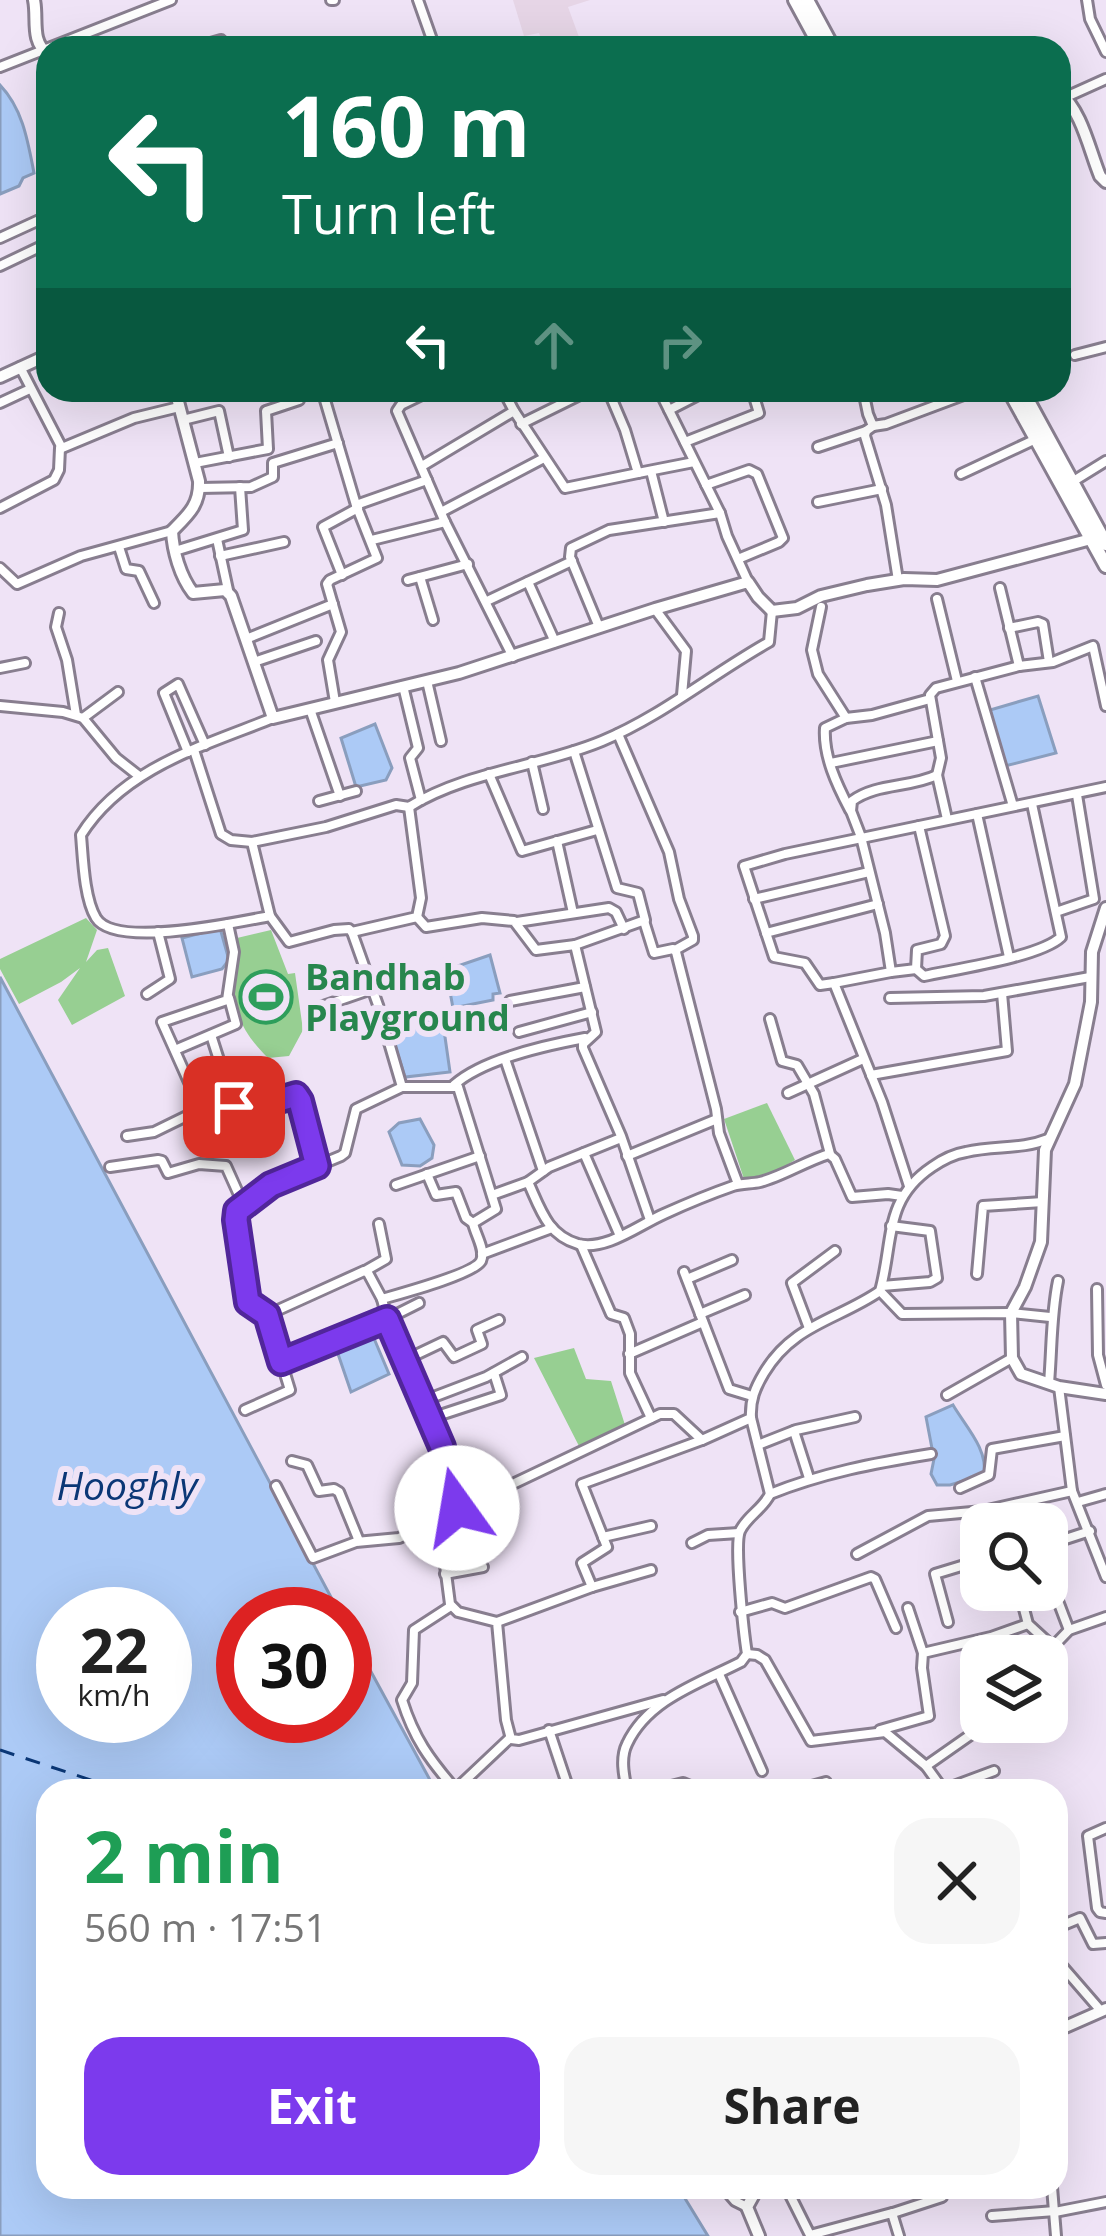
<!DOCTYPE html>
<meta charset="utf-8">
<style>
:root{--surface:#fff;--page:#f6f6f6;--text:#222;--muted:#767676;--accent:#7c3aed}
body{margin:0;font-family:"Open Sans",sans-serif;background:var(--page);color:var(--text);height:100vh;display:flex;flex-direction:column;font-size:45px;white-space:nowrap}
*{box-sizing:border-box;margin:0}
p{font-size:39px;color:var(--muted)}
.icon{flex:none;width:66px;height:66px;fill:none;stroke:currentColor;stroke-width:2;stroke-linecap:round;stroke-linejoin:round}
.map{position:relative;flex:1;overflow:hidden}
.drawer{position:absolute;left:36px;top:1779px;width:1032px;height:420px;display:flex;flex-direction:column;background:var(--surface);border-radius:36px;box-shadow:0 12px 48px #0002}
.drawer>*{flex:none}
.banner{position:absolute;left:36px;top:36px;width:1035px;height:366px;border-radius:36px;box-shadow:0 12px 48px #0002;background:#0b6e4f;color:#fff;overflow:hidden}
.controls{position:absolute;left:960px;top:1503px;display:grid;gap:24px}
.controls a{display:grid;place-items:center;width:108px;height:108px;border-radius:24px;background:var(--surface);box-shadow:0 12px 48px #0002;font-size:60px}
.speed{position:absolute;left:36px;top:1587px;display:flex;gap:24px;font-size:60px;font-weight:700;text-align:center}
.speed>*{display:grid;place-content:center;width:156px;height:156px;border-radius:50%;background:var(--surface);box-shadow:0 12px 48px #0002;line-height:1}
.speed small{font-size:30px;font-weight:400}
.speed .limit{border:18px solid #d22;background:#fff;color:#111}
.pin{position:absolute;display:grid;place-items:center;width:102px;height:102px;color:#fff;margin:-51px;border-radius:24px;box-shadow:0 6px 18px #0006}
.me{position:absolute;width:132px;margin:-66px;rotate:347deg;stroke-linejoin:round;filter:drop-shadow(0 0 9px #0008)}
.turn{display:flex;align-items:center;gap:42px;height:252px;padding:0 48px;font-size:54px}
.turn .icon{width:156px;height:156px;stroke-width:2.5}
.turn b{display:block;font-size:84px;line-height:102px}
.lanes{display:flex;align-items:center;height:114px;padding:0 48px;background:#0003;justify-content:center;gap:60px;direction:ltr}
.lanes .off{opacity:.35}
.round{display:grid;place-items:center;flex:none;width:126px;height:126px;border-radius:36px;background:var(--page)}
.headline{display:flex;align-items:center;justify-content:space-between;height:204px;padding:0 48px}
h1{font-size:72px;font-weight:700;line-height:90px;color:#1e9e55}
.action{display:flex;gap:24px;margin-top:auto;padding:24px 48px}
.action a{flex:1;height:138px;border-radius:36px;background:var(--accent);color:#fff;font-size:48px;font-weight:700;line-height:138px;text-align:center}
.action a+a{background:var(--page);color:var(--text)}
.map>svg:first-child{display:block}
.industrial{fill:#e6d5e6}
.green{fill:#97cf92}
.water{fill:#accaf6;stroke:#8a9ebe;stroke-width:3;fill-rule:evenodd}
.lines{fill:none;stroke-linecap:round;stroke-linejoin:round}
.ferry{stroke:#0b3776;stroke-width:3;stroke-dasharray:15 12;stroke-linecap:butt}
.street-casing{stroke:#887e8f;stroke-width:14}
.secondary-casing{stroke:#887e8f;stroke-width:16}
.primary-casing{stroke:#887e8f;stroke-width:18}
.street{stroke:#fff;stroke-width:8}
.secondary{stroke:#fff;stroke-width:10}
.primary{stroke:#fff;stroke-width:12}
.route-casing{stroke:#51269a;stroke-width:30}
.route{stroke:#7c3aed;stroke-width:21}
.labels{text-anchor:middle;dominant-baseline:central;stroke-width:12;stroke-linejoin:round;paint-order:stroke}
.leisure-label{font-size:36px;font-weight:bold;fill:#27864d;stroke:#efe3f6;text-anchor:start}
.water-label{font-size:39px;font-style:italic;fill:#0b3776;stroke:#efe3f6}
</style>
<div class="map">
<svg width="1106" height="2236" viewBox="0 0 1106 2236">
<rect width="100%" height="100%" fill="#efe3f6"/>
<polygon class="industrial" points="513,0 590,0 568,7 583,48 545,48 539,33 524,36"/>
<g class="green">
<polygon points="86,918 97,930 86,962 97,950 108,948 125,996 72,1025 58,1000 80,968 61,982 19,1004 0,969 0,959"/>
<path d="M 271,930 L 288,974 L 295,973 L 303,1030 L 289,1056 L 268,1058 C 228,1019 231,990 237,938 Z"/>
<polygon points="767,1103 795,1160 772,1174 744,1179 724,1119"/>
<polygon points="574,1348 586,1379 611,1381 625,1425 580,1448 534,1358"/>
</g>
<g class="water">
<path d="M 0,85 C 23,109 28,142 34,173 L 23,178 L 19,186 L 0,194 Z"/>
<polygon points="1038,696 1056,753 1005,766 990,710"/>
<polygon points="375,724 392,768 386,780 356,787 341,738"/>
<polygon points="220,928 229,960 222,969 192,977 182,938"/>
<polygon points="490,955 500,993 493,994 493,1000 453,1008 446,970"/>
<path d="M 0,977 L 340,1614 L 243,1614 L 243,1716 L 345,1716 L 345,1624 L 436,1791 L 48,1791 L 48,2187 L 678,2187 L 708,2236 L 0,2236 ZM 63,1614 L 165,1614 L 165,1716 L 63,1716 Z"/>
<polygon points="421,1016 444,1030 450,1072 405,1077 390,1030"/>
<polygon points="420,1119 434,1145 432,1158 420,1166 402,1165 389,1132 399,1123"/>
<polygon points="358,1334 373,1336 389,1374 351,1392 337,1351 345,1340"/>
<path d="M 953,1405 C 966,1427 988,1449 984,1475 L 950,1485 L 937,1485 L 931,1474 L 934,1459 L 926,1417 Z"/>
</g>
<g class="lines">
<polyline class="ferry" points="0,1750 124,1791"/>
<g class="street-casing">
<g id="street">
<polyline points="331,0 334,0"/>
<polyline points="418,0 435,48"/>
<polyline points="1087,0 1090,19 1106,52"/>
<polyline points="193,48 221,40 228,48"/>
<polyline points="0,67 171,0"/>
<polyline points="1066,97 1106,79"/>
<polyline points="0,238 48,216"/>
<polyline points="0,266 48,243"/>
<polyline points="1075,355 1106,347"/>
<polyline points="20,367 62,448 134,418 179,407"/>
<polyline points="322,390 356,505 377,558 330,580 327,584 341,632 328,660 335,702"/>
<polyline points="432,390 401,405 397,411 445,522 513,657"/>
<polyline points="659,390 720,513 727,536 748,582"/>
<polyline points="863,390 868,414 873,426 886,424 977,390"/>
<polyline points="0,403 30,389"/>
<polyline points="669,410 708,390"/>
<polyline points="514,411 565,488 638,473 625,430 608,390"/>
<polyline points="183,420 219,411 229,457"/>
<polyline points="521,424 590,390"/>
<polyline points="873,426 866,431 865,436 886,505 898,580"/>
<polyline points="685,442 759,413 752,390"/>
<polyline points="818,447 866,431"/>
<polyline points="195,463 268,449 266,411 299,400 296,390"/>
<polyline points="422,466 514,411 503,390"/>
<polyline points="651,471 664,522"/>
<polyline points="638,473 694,462"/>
<polyline points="961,474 1036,439"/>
<polyline points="1072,482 1106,461"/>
<polyline points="706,485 749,470 757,474 783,538 779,542 738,559"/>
<polyline points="200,488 251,487 273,477 273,463 338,443"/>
<polyline points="818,502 882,489"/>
<polyline points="356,505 427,480"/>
<polyline points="0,508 54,480 59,470 60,448"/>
<polyline points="441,512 544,458"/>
<polyline points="217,539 228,590"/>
<polyline points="372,540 445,522"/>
<polyline points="119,547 126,569 139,571 154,603"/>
<polyline points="175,551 243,530 240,487"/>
<polyline points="220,556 284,542"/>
<polyline points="0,568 17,584 81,556 172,531"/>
<polyline points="342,575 323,527 358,508"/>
<polyline points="420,577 433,620"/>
<polyline points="408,580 468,564"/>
<polyline points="528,582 555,642"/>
<polyline points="1000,588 1019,666 1053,662 1093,646 1106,706"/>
<polyline points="937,599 957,681"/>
<polyline points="487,601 572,561"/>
<polyline points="821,607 812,650 818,674 846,718"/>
<polyline points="655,609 686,651 682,695"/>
<polyline points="59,613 56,627 67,660 76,715"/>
<polyline points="599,627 570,557 571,548 609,530 720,513"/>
<polyline points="1009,628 1038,622 1043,624 1049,662"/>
<polyline points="246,639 333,604"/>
<polyline points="254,662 316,641"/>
<polyline points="0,668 25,663"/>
<polyline points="975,677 1013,806"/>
<polyline points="427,681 441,741"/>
<polyline points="403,686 418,748 410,758 421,800"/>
<polyline points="0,706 63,712 83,718 116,758 139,776"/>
<polyline points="310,709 340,796"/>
<polyline points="83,718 118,692"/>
<path d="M 273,718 C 203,746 123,768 81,835 C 83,858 84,898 96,918 C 115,949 238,922 270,916 L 289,942 L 334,930 L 349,929 L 352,932 L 378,1005 L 402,1087 L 356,1109 L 345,1153 L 341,1156 L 278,1182 L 237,1211 L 236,1220 L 251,1306 L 267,1315 L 364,1271 L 368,1273 L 382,1299 C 399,1294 474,1274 481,1261 C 486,1250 475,1234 473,1223 L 496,1209 L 458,1087 L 402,1087"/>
<polyline points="618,734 669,852 679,899 693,936 693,940 675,950"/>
<polyline points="194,750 221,834 231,840 252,842"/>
<polyline points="574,751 617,888 638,893 645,920 575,945"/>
<polyline points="188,752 164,693 178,684 205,745"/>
<polyline points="532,762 543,809"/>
<polyline points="831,763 938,741"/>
<polyline points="489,774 522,851 597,830"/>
<polyline points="937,775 947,819"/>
<polyline points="319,801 356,791"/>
<path d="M 850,810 C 837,785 823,756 825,728 L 846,718 L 872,715 L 930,699"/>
<polyline points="977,814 1009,957"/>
<polyline points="557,841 573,913"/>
<polyline points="754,899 869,872"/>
<polyline points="1056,912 1094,899 1077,795"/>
<path d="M 270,916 L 252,842 L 326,827 L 396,805 L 409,807 C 467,771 540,767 602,741 C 662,716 712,674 769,642 L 772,611"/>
<polyline points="417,917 426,927 482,918 514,921 536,950 575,945 596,1032 583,1044 583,1048 621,1136 650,1220"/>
<polyline points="644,921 654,953 673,949 676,952 716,1109 719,1133 738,1184"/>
<polyline points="517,922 609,908 616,912 624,929"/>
<polyline points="352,932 417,917 421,898 409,807"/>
<polyline points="766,933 878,904"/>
<path d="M 916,969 L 924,976 C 956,969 1040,957 1061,937 L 1032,804"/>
<polyline points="891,972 916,969 917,950 941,944 945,936 919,826"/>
<path d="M 834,983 L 891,972 L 885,933 L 861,837 L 851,811 L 852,801 C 876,783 910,788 937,775 L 941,758 L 930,695 L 936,688 L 1019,666"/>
<polyline points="147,994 170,979 158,932"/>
<polyline points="890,998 984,996 1090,977"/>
<polyline points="510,1001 585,987"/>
<polyline points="320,1007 372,989"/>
<polyline points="770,1019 782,1061 797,1065 814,1094 830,1154"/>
<polyline points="519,1032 592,1012"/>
<polyline points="211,1035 234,1107 246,1110 292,1095 299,1097 317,1166"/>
<polyline points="175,1050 236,1024 229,998"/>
<polyline points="505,1059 543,1171"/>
<polyline points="871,1075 1007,1051 1002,993"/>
<path d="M 454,1085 C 483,1059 547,1045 585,1038"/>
<polyline points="788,1093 863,1059"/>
<polyline points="127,1136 154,1132 201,1109 162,1022 227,1000 234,952 228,924"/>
<polyline points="584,1153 620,1236"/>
<polyline points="627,1156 717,1119"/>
<polyline points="110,1167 158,1160 162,1161 168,1173 199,1164 226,1166 244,1206"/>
<polyline points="427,1174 436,1195 456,1192 466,1218 473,1223"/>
<polyline points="528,1182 549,1167 621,1138"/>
<polyline points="396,1185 480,1156"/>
<polyline points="909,1186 882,1102 834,983 820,985 805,963 774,957 744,866 785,854 1106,787"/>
<path d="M 492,1195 L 528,1182 C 540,1208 547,1235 578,1244 C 606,1251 639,1225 664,1214 C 686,1204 710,1194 733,1186 C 742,1183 751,1184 760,1182 C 781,1177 806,1161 829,1154 L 835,1159 L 852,1197 L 888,1194 L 902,1196"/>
<polyline points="581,1245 611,1314 624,1318 630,1334 630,1373 651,1418"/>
<polyline points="482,1254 552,1228"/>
<polyline points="365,1271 386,1259 379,1224"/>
<polyline points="684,1272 729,1389 752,1396"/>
<polyline points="977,1274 983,1206 1043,1202"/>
<polyline points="687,1279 732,1260"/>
<polyline points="882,1286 930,1282 937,1278 930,1231 891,1226"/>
<polyline points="1097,1289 1098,1355 1106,1385"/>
<polyline points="880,1291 902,1314 1011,1313 1050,1317"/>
<polyline points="382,1299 387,1319 442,1447 457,1508"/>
<polyline points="700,1314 745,1295"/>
<polyline points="809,1328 792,1283 835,1251"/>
<polyline points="629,1354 703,1322"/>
<polyline points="405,1360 443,1342 454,1357 482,1344 477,1330 499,1320"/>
<polyline points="282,1362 387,1319 419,1303"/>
<path d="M 1049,1383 C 1052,1348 1051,1315 1058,1281"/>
<polyline points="1059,1387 1072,1491 1106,1577"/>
<polyline points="947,1395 1012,1358"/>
<polyline points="423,1401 486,1377 522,1357"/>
<polyline points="245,1410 290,1390 267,1315"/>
<polyline points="431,1418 501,1395 494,1373"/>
<polyline points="794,1431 809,1478"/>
<polyline points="758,1445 796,1430 855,1417"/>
<polyline points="292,1461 307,1465 319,1491 334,1489 339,1492 359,1541"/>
<polyline points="276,1486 313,1558 356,1542 399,1538 438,1521"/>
<polyline points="960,1488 989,1475 992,1449 1065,1436"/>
<path d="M 770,1494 C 822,1473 875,1463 931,1454"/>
<polyline points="1078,1502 1106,1494"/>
<polyline points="603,1537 651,1526"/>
<polyline points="692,1543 708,1535 739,1533"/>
<polyline points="1047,1545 1090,1531"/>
<polyline points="857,1554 928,1516 983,1511 1072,1491"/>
<polyline points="1047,1572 1069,1630"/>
<polyline points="445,1574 483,1567"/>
<polyline points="592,1587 651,1570"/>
<polyline points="1019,1590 1028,1624 1052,1646"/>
<path d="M 451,1606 L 414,1630 L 412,1683 L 402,1700 C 414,1738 429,1759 455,1789"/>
<polyline points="908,1608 923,1653"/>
<polyline points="740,1612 772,1603 785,1608 871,1577 875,1579 896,1628"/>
<polyline points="497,1622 592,1587 582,1563 607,1547 582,1484 702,1440"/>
<polyline points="948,1622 935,1574 981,1560"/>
<polyline points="747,1654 757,1655 765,1660 811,1741 885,1732 926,1766 944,1791"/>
<polyline points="1044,1656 1069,1630 1106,1617"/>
<polyline points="719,1674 762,1771"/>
<polyline points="1047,1698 1052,1717"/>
<polyline points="663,1700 519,1740 511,1739 506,1720 497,1622 458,1612 450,1604 439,1519 660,1414 674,1414 702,1440 751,1418"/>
<polyline points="549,1730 566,1781"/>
<polyline points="880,1730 929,1716 922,1668 923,1653 991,1637 1028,1624"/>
<polyline points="926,1766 976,1731 981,1722"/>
<polyline points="455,1790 509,1739"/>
<polyline points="943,1790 994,1771"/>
<path d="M 627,1791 C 624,1776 620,1758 627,1744 C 648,1699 700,1683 741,1662 L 747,1654 C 744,1635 734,1545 740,1531 C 747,1516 763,1509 770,1494 L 751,1418 C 750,1400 755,1388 764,1373 C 793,1324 838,1320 880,1291 C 894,1241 883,1200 932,1167 C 942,1160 954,1154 966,1152 C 994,1145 1021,1150 1048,1139"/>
<polyline points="652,1791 683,1783 702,1791"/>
<polyline points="794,1791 826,1782"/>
<polyline points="1106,1828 1088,1836 1097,1908 1100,1912 1106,1913"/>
<polyline points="1056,1928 1080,1918 1093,1944 1106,1943"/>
<polyline points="1056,1959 1101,2011"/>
<polyline points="723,2187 735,2201 747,2207"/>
<polyline points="786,2187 810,2235 892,2213 899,2236"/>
<polyline points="1052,2187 1056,2236"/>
<polyline points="1055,2212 1106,2202"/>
<polyline points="893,2213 942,2197"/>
<polyline points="992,2216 1055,2211"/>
</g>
</g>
<g class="secondary-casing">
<g id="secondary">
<path d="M 34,0 C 38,19 30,41 48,54"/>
<path d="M 1059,92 C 1082,111 1089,149 1100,176 L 1106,182"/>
<polyline points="0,377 48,355"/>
<path d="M 175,390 L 199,481 C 200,505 188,515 172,531 C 173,551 180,576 193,593 L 225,590 L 231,596 L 273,718 L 459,673 L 655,609 L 748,582 L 758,597 L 772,611 L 797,608 L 821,596 L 867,585 L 904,579 L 937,580 L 1091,539"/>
<polyline points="1106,908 1092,952 1091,1002 1075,1084 1045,1150 1041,1242 1025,1287 1011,1313 1012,1358 1021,1374 1059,1387 1106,1394"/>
<polyline points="1056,2031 1106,2009"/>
<polyline points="758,2187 747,2207 759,2236"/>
</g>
</g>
<g class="primary-casing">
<g id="primary">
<polyline points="795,0 821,48"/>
<polyline points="807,0 833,48"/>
<polyline points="1009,390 1106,566"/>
<polyline points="1022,390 1106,544"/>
</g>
</g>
<use href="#street" class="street"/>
<use href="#secondary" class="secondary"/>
<use href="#primary" class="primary"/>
</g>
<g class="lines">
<g class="route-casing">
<polyline id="route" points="234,1107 246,1110 296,1095 300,1101 317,1166 271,1185 237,1211 236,1220 248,1302 267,1315 281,1362 387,1319 442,1447 457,1508"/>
</g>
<use href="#route" class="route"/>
</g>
<defs>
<g id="stadium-ring" transform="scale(2.7)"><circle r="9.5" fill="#efe3f6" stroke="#2e9e5b" stroke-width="1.5"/><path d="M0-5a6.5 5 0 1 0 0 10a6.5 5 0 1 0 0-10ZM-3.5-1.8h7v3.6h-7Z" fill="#2e9e5b"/></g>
</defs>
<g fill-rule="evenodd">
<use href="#stadium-ring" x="266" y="997"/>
</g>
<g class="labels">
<g class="leisure-label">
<text x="305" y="976">Bandhab<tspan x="305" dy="41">Playground</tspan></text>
</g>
<g class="water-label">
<text x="127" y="1484">Hooghly</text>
</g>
</g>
</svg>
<div class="controls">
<a><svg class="icon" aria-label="search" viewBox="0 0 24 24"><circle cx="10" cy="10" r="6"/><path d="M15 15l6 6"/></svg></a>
<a><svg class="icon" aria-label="layers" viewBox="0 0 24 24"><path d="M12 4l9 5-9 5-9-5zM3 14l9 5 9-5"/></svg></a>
</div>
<div class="speed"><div>22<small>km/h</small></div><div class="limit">30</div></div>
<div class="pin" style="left:234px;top:1107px;background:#d93025"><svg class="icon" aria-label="arrive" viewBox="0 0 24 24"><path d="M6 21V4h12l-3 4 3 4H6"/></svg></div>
<svg class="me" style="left:457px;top:1508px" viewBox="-20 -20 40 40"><circle r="19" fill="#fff"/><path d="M0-13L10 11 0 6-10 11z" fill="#7c3aed"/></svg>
<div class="banner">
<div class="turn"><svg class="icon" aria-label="left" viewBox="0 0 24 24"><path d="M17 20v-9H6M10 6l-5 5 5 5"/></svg><div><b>160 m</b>Turn left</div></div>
<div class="lanes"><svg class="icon" aria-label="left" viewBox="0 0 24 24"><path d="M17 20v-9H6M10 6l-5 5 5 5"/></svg><svg class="icon off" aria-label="ahead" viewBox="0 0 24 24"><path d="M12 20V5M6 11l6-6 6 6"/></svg><svg class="icon off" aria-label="right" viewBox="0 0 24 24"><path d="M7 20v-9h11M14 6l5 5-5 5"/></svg></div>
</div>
<section class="drawer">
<div class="headline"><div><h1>2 min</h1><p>560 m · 17:51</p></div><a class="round"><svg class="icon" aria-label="close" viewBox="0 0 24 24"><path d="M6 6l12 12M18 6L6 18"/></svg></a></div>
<div class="action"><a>Exit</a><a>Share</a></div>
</section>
</div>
